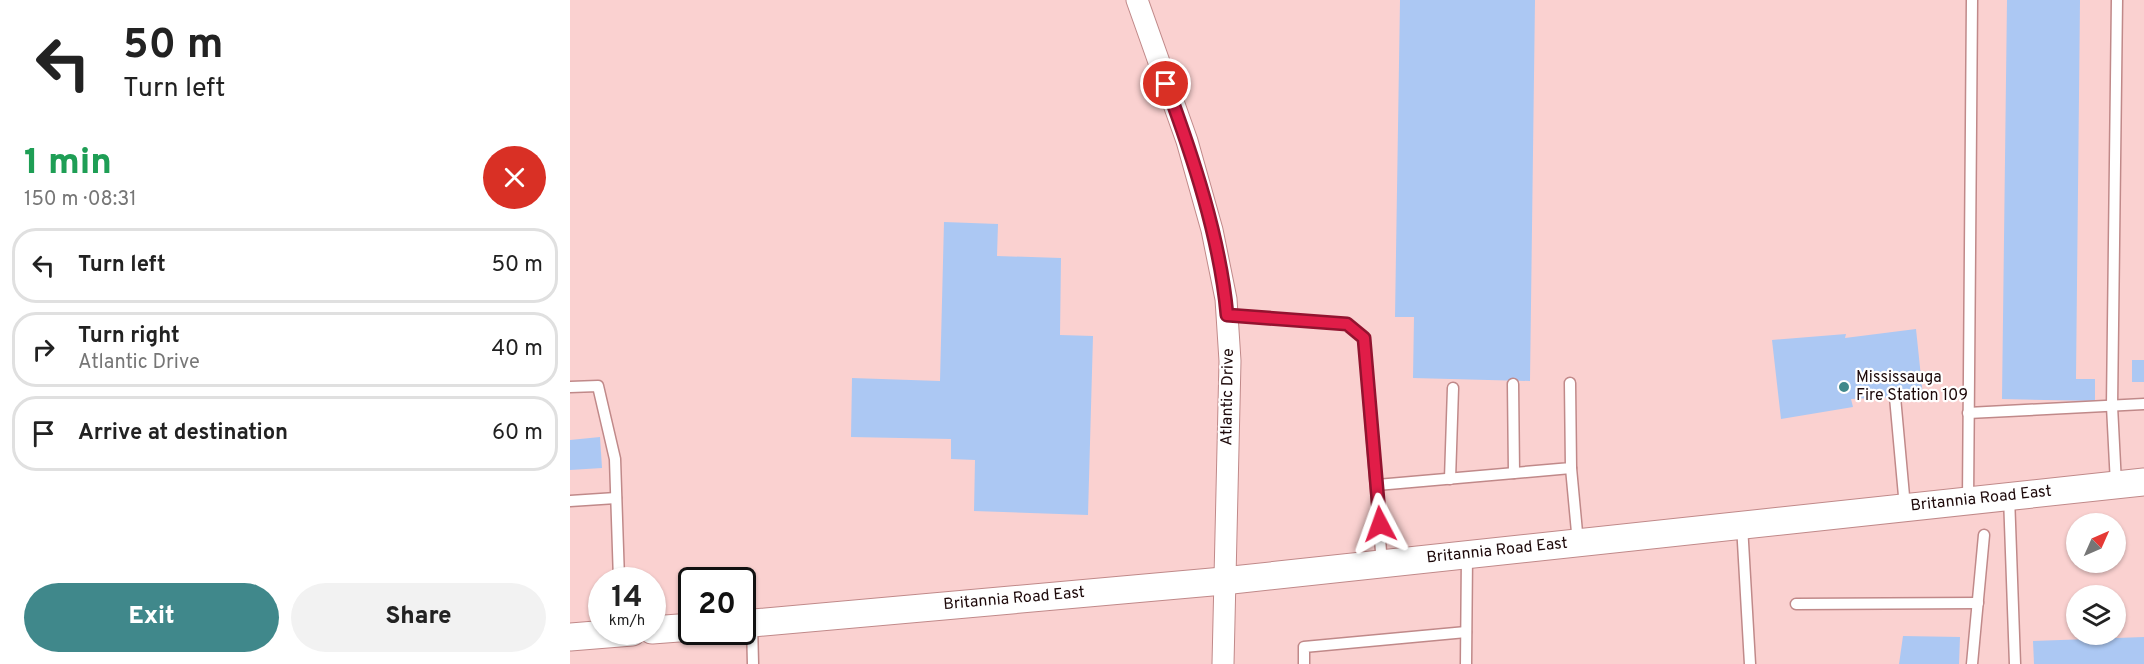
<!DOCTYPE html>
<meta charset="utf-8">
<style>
:root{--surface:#fff;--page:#f2f2f2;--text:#222;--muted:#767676;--line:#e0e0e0;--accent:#40888b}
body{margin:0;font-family:Overpass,sans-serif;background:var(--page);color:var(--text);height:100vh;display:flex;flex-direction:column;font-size:22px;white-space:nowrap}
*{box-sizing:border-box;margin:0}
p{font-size:20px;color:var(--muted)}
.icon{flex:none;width:33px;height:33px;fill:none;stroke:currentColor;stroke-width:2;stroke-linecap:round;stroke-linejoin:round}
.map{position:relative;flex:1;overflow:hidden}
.drawer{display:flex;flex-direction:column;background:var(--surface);width:570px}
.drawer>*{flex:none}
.hud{background:#fff;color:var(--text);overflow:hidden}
.needle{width:39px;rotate:45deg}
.buttons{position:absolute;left:1496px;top:513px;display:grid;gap:12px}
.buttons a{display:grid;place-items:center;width:60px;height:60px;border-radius:50%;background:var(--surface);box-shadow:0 2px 4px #0004;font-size:30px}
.speed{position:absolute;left:18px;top:567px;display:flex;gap:12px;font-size:30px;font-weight:700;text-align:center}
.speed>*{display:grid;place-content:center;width:78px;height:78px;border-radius:50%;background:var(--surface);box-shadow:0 2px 4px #0004;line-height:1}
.speed small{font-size:15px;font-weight:400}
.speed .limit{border:3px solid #111;border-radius:9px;background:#fff;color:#111}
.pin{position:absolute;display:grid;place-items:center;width:51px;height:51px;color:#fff;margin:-26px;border:3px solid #fff;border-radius:50%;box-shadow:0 2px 6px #0007}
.me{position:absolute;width:66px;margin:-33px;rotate:356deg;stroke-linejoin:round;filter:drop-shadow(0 0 4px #0008)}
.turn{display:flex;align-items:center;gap:21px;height:126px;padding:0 24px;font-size:27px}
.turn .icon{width:78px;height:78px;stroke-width:2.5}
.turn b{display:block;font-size:42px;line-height:51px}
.round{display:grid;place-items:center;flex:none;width:63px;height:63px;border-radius:32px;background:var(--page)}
.overview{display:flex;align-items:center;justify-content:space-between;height:102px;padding:0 24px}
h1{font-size:36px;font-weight:800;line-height:45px;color:#1e9e55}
.cta{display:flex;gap:12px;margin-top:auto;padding:12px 24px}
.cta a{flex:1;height:69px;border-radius:36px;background:var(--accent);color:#fff;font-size:24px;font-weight:800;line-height:69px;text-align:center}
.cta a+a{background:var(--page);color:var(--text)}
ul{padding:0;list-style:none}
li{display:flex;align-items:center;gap:18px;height:75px;margin:0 12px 9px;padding:0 12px;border:3px solid var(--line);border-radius:24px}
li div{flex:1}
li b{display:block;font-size:22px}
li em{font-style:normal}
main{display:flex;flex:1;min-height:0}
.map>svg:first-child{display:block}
.built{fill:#fad1d0;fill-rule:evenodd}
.building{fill:#acc8f3}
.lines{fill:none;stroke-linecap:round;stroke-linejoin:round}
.service-casing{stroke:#c08989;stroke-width:13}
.minor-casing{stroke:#c08989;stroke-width:23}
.tertiary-casing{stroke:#c08989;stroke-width:29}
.service{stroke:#fff;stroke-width:10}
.minor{stroke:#fff;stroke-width:21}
.tertiary{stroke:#fff;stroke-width:27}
.route-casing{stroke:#92132f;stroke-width:15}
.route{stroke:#e11d48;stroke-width:10}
.poi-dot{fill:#40888b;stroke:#fff;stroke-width:2}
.labels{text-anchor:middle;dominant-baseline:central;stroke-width:4.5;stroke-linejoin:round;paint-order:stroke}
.poi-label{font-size:16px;fill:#1d090a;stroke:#fff;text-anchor:start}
.street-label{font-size:16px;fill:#1d090a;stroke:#fff}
</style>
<main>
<section class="drawer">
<div class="hud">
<div class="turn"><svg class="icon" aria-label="left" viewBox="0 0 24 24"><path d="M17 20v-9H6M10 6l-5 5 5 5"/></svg><div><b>50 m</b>Turn left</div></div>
</div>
<div class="overview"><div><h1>1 min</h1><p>150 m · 08:31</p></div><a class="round" style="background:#d93025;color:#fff"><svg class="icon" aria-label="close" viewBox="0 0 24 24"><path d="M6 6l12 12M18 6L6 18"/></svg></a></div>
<ul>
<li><svg class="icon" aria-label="left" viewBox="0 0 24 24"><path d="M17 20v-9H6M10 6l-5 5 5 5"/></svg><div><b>Turn left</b></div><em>50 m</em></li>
<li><svg class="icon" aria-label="right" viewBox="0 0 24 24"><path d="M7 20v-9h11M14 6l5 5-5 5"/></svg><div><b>Turn right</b><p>Atlantic Drive</p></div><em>40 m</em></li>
<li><svg class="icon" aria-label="arrive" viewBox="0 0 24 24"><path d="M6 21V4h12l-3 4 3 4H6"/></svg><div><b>Arrive at destination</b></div><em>60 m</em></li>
</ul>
<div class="cta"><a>Exit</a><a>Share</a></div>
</section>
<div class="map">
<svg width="1574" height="664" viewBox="0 0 1574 664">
<rect width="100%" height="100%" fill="#f8dfde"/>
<path class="built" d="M 0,0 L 1574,0 L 1574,664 L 0,664 ZM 1506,524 L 1545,524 L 1545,562 L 1506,562 ZM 32,580 L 82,580 L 82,632 L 32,632 ZM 122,580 L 172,580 L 172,632 L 122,632 ZM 1506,596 L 1545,596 L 1545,634 L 1506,634 Z"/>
<g class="building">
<polygon points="830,0 965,0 960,381 843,378 844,317 825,317"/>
<polygon points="1437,0 1510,0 1506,379 1525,379 1525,401 1432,399"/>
<polygon points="374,222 428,224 427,256 491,258 490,335 523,336 518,515 404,511 405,460 381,459 381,439 281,437 282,378 370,381"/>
<polygon points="1346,329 1353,396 1281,399 1283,407 1211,419 1202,340 1276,334 1275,338"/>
<rect x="1562" y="360" width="12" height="22"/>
<polygon points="30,437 32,468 0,470 0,440"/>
<polygon points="1333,636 1390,637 1389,664 1329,664"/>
<polygon points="1574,637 1574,664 1464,664 1463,641"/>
</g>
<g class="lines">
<g class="service-casing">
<g id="service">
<polyline points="658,315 777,324 794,338 812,564"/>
<polyline points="943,384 944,473"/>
<polyline points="0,387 28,386 45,459 49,580"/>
<polyline points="1325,397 1335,507"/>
<polyline points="1398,413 1574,404"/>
<polyline points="1001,468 1008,543"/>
<polyline points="880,479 883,388"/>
<polyline points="1546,484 1542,406 1547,0"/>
<polyline points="807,485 1001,468 1000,383"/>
<polyline points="1439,496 1445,664"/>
<polyline points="1398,500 1402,0"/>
<polyline points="0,501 46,498"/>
<polyline points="1172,525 1180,664"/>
<polyline points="1226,604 1408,603"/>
<polyline points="182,623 183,664"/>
<polyline points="734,664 734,647 896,632"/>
<polyline points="896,664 897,555"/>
<polyline points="1402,664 1414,535"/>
</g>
</g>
<g class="minor-casing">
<polyline id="minor" points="567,0 617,141 642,230 656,299 660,361 653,664"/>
</g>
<g class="tertiary-casing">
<g id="tertiary">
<polyline points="172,624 653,581 1574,482"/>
<polyline points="82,630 122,627"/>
<polyline points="0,637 62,632"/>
</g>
</g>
<use href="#service" class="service"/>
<use href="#minor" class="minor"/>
<use href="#tertiary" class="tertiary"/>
</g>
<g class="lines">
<g class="route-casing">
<path id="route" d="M 596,84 C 623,157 650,238 657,315 L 777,324 L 794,338 L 810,524"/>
</g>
<use href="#route" class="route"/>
</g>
<circle class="poi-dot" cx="1274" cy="387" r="6"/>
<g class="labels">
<g class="poi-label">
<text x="1286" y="378">Mississauga<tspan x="1286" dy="18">Fire Station 109</tspan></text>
</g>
<g class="street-label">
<text transform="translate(658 397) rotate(-89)">Atlantic Drive</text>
<text transform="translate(1411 499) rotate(-6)">Britannia Road East</text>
<text transform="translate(927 551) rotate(-6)">Britannia Road East</text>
<text transform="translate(444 599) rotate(-5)">Britannia Road East</text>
</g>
</g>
</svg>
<div class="buttons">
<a><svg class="needle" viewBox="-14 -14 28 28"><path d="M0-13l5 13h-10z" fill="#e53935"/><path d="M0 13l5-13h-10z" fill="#767676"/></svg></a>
<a><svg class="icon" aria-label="layers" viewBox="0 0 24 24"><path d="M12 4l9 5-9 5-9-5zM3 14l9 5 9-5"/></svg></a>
</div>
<div class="speed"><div>14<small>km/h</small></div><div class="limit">20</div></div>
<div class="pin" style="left:596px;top:84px;background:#d93025"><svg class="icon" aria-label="arrive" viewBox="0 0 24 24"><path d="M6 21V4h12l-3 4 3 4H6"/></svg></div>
<svg class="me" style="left:810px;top:524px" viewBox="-20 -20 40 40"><path d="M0-17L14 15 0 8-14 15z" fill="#e11d48" stroke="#fff" stroke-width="4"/></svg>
</div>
</main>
